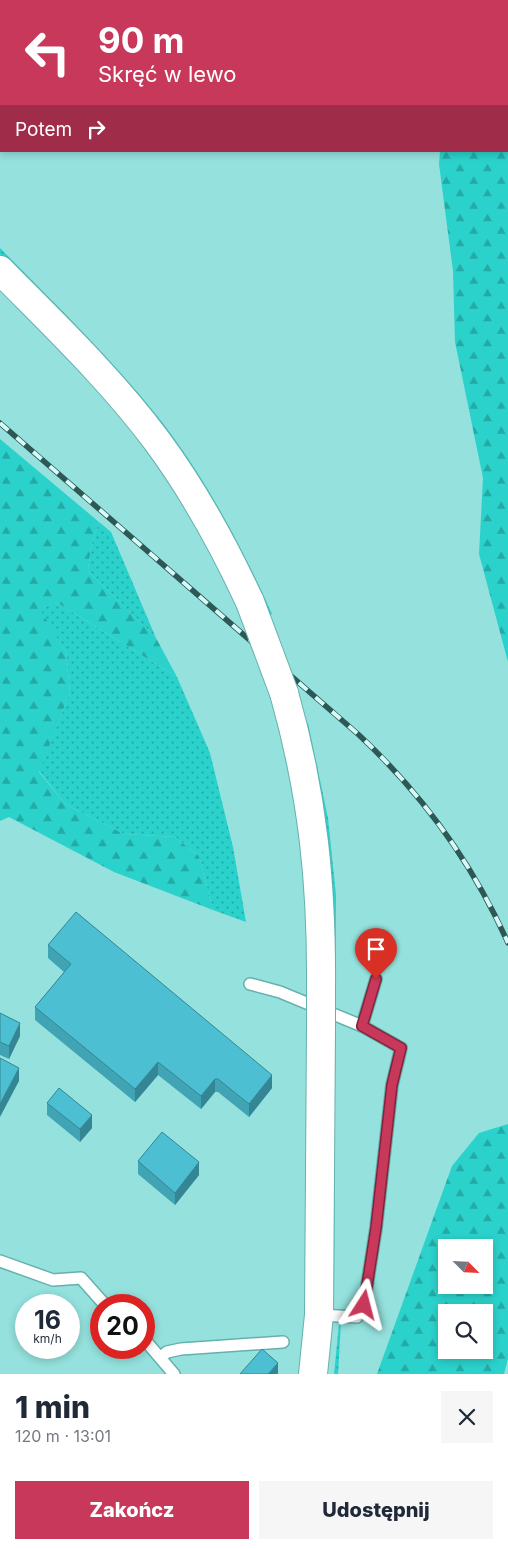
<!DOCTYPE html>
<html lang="pl">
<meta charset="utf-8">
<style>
:root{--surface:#fff;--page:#f6f6f7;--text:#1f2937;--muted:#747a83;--accent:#c7385b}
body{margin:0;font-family:Inter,sans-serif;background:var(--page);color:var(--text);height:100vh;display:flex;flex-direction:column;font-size:19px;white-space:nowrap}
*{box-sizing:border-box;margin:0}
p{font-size:16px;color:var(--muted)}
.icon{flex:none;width:28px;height:28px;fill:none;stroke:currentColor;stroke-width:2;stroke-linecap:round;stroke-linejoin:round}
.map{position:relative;height:1374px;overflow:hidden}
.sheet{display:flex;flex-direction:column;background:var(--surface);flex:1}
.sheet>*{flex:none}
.hud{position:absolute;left:0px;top:0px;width:509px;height:152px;box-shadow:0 2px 8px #0003;background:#c7385b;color:#fff;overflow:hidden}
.needle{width:32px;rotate:114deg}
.fabs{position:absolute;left:438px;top:1239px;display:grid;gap:10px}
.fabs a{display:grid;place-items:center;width:55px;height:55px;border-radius:0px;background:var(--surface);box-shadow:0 2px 8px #0003;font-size:25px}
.speed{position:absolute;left:15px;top:1294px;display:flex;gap:10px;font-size:25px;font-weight:700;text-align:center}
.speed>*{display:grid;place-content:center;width:65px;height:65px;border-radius:50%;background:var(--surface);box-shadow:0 2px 8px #0003;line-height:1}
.speed small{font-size:12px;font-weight:400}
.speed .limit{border:8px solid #d22;background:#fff;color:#111}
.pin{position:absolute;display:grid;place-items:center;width:42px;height:42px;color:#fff;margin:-51px -21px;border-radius:50% 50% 50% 0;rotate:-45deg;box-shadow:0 0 5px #0007}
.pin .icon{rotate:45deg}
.me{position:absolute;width:55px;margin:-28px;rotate:9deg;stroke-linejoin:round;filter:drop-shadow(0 0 4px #0008)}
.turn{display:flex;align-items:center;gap:18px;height:105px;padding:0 15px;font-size:22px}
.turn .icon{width:65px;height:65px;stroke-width:2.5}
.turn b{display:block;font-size:35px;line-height:42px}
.then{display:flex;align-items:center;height:48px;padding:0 15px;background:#0003;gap:10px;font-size:19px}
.round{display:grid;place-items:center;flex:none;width:52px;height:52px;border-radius:0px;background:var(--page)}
.summary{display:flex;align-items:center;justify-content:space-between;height:85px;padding:0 15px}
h1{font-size:30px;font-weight:800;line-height:38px}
.action{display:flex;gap:10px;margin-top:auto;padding:10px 15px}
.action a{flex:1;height:58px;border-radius:0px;background:var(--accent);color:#fff;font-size:20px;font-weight:800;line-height:58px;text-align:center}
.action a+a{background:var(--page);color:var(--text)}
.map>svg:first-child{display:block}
.grass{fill:url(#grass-dots)}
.forest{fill:url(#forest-firs);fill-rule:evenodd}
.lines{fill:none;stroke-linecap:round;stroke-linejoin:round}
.lane-casing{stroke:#65b1ad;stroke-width:14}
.secondary-casing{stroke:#65b1ad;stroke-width:30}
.lane{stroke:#fff;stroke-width:11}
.secondary{stroke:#fff;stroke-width:28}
.rail-casing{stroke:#2d5856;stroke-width:5.5}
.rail{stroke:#d6faf8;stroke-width:4;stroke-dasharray:11;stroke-linecap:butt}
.secondary-bridge-casing{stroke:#65b1ad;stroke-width:30;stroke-linecap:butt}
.secondary-bridge{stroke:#fff;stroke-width:28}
.wall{fill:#41a4b5}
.shaded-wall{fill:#358694}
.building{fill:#4cbfd3;stroke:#358694}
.route-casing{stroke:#81243b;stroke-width:12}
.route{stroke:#c7385b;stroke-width:9}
</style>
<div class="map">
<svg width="508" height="1374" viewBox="0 0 508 1374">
<defs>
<pattern id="grass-dots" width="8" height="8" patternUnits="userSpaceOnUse" patternTransform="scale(1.25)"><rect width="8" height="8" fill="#2bd1cb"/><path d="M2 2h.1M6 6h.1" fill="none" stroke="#23aaa5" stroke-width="1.8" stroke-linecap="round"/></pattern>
<pattern id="forest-firs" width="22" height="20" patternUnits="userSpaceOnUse" patternTransform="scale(1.25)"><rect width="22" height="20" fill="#2bd1cb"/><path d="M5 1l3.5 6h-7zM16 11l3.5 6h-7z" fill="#23aaa5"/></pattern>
</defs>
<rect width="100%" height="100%" fill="#94e1dd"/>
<g class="grass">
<path d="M 0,248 C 54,303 110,357 158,417 C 205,477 241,545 272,614 L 268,616 L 74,330 L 0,254 Z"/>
<polygon points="99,522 111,532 156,638 88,571 91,546"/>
<polygon points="56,602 177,677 210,753 233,847 246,922 213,910 199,856 175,837 124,834 65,804 39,771 70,692 66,653 39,609"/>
<polygon points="308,723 328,818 336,895 334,1306 331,1304 304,724"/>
<polygon points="341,1323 338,1374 334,1374 339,1324"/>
</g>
<g class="forest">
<polygon points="483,0 508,0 508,662 479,554 483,478 455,342 453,271 439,164 440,151 508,151 508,1"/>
<polygon points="0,439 99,522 91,546 88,571 156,638 177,677 56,602 40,609 66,653 70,692 39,772 65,804 124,834 175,837 199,856 213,910 114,872 9,817 0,821"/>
<path d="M 508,1124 L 508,1359 L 504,1374 L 377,1374 L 452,1166 L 479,1133 ZM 446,1248 L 484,1248 L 484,1285 L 446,1285 ZM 446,1312 L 484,1312 L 484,1350 L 446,1350 Z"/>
</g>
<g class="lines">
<g class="lane-casing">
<g id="lane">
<polyline points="250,984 280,992 362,1026"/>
<polyline points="0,1261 53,1280 81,1278 105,1305"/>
<polyline points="319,1315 357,1317 364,1305 376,1228 392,1085 401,1048 362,1026 376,979"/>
<polyline points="144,1339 174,1374"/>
<polyline points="161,1357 167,1352 181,1349 283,1342"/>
</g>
</g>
<g class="secondary-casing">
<g id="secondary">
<path d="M 0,270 C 54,325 111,379 157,441 C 194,491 224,546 250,602"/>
<path d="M 284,693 C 313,795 322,885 321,990"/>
<polyline points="313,1374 319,1315 321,1028"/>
</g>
</g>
<use href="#lane" class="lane"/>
<use href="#secondary" class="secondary"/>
<g class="rail-casing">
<path id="rail" d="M 0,423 L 359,735 C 422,794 473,864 508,943"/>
</g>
<use href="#rail" class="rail"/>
<g class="secondary-bridge-casing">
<g id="secondary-bridge">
<polyline points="250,602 284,693"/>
<polyline points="321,1028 321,990"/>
</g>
</g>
<use href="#secondary-bridge" class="secondary-bridge"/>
</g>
<g class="wall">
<polygon points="48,945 272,1088 249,1117 218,1092 215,1092 201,1109 158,1075 135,1102 35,1020 35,1007 64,972 48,958"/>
<polygon points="0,1013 20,1036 9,1059 0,1055"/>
<polygon points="47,1103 92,1128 80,1142 47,1115"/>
<polygon points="138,1161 199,1175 175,1205 138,1174"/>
</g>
<g class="shaded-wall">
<polygon points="20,1023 20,1036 9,1059 9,1046"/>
<polygon points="158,1062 158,1075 135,1102 135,1089"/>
<polygon points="19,1068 19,1081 0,1117 0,1104"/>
<polygon points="272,1075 272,1088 249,1117 249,1104"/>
<polygon points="215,1079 215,1092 201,1109 201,1096"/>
<polygon points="92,1115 92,1128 80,1142 80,1129"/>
<polygon points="199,1162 199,1175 175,1205 175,1193"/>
<polygon points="278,1363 278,1374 268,1374"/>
</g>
<g class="building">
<polygon points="76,912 272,1075 249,1104 218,1079 215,1079 201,1096 158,1062 135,1089 35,1007 71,964 48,945"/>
<polygon points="0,1013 20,1023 9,1046 0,1042"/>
<polygon points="0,1058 19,1068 0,1104"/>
<polygon points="59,1088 92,1115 80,1129 47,1103"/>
<polygon points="162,1132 199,1162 175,1193 138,1161"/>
<polygon points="262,1349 278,1363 268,1374 240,1374"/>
</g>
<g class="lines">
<g class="route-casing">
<polyline id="route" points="364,1305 376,1228 392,1085 401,1048 362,1026 376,979"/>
</g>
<use href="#route" class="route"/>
</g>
</svg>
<div class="fabs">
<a><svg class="needle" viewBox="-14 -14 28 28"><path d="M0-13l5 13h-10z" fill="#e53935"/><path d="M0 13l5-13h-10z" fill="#747a83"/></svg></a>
<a><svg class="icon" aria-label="search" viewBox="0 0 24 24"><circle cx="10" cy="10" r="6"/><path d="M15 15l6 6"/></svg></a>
</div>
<div class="speed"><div>16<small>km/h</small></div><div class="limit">20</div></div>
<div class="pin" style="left:376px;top:979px;background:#d93025"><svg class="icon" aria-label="arrive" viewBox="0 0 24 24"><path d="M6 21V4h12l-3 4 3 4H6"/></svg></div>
<svg class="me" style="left:364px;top:1305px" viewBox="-20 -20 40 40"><path d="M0-17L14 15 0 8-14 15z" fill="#c7385b" stroke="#fff" stroke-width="4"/></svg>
<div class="hud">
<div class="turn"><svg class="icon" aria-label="left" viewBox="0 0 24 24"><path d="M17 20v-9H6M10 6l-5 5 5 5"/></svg><div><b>90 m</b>Skręć w lewo</div></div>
<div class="then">Potem<svg class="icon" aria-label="right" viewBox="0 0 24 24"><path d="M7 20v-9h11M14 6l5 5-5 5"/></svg></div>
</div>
</div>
<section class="sheet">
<div class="summary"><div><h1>1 min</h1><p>120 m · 13:01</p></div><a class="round"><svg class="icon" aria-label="close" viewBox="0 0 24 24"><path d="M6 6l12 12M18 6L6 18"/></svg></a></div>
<div class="action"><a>Zakończ</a><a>Udostępnij</a></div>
</section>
